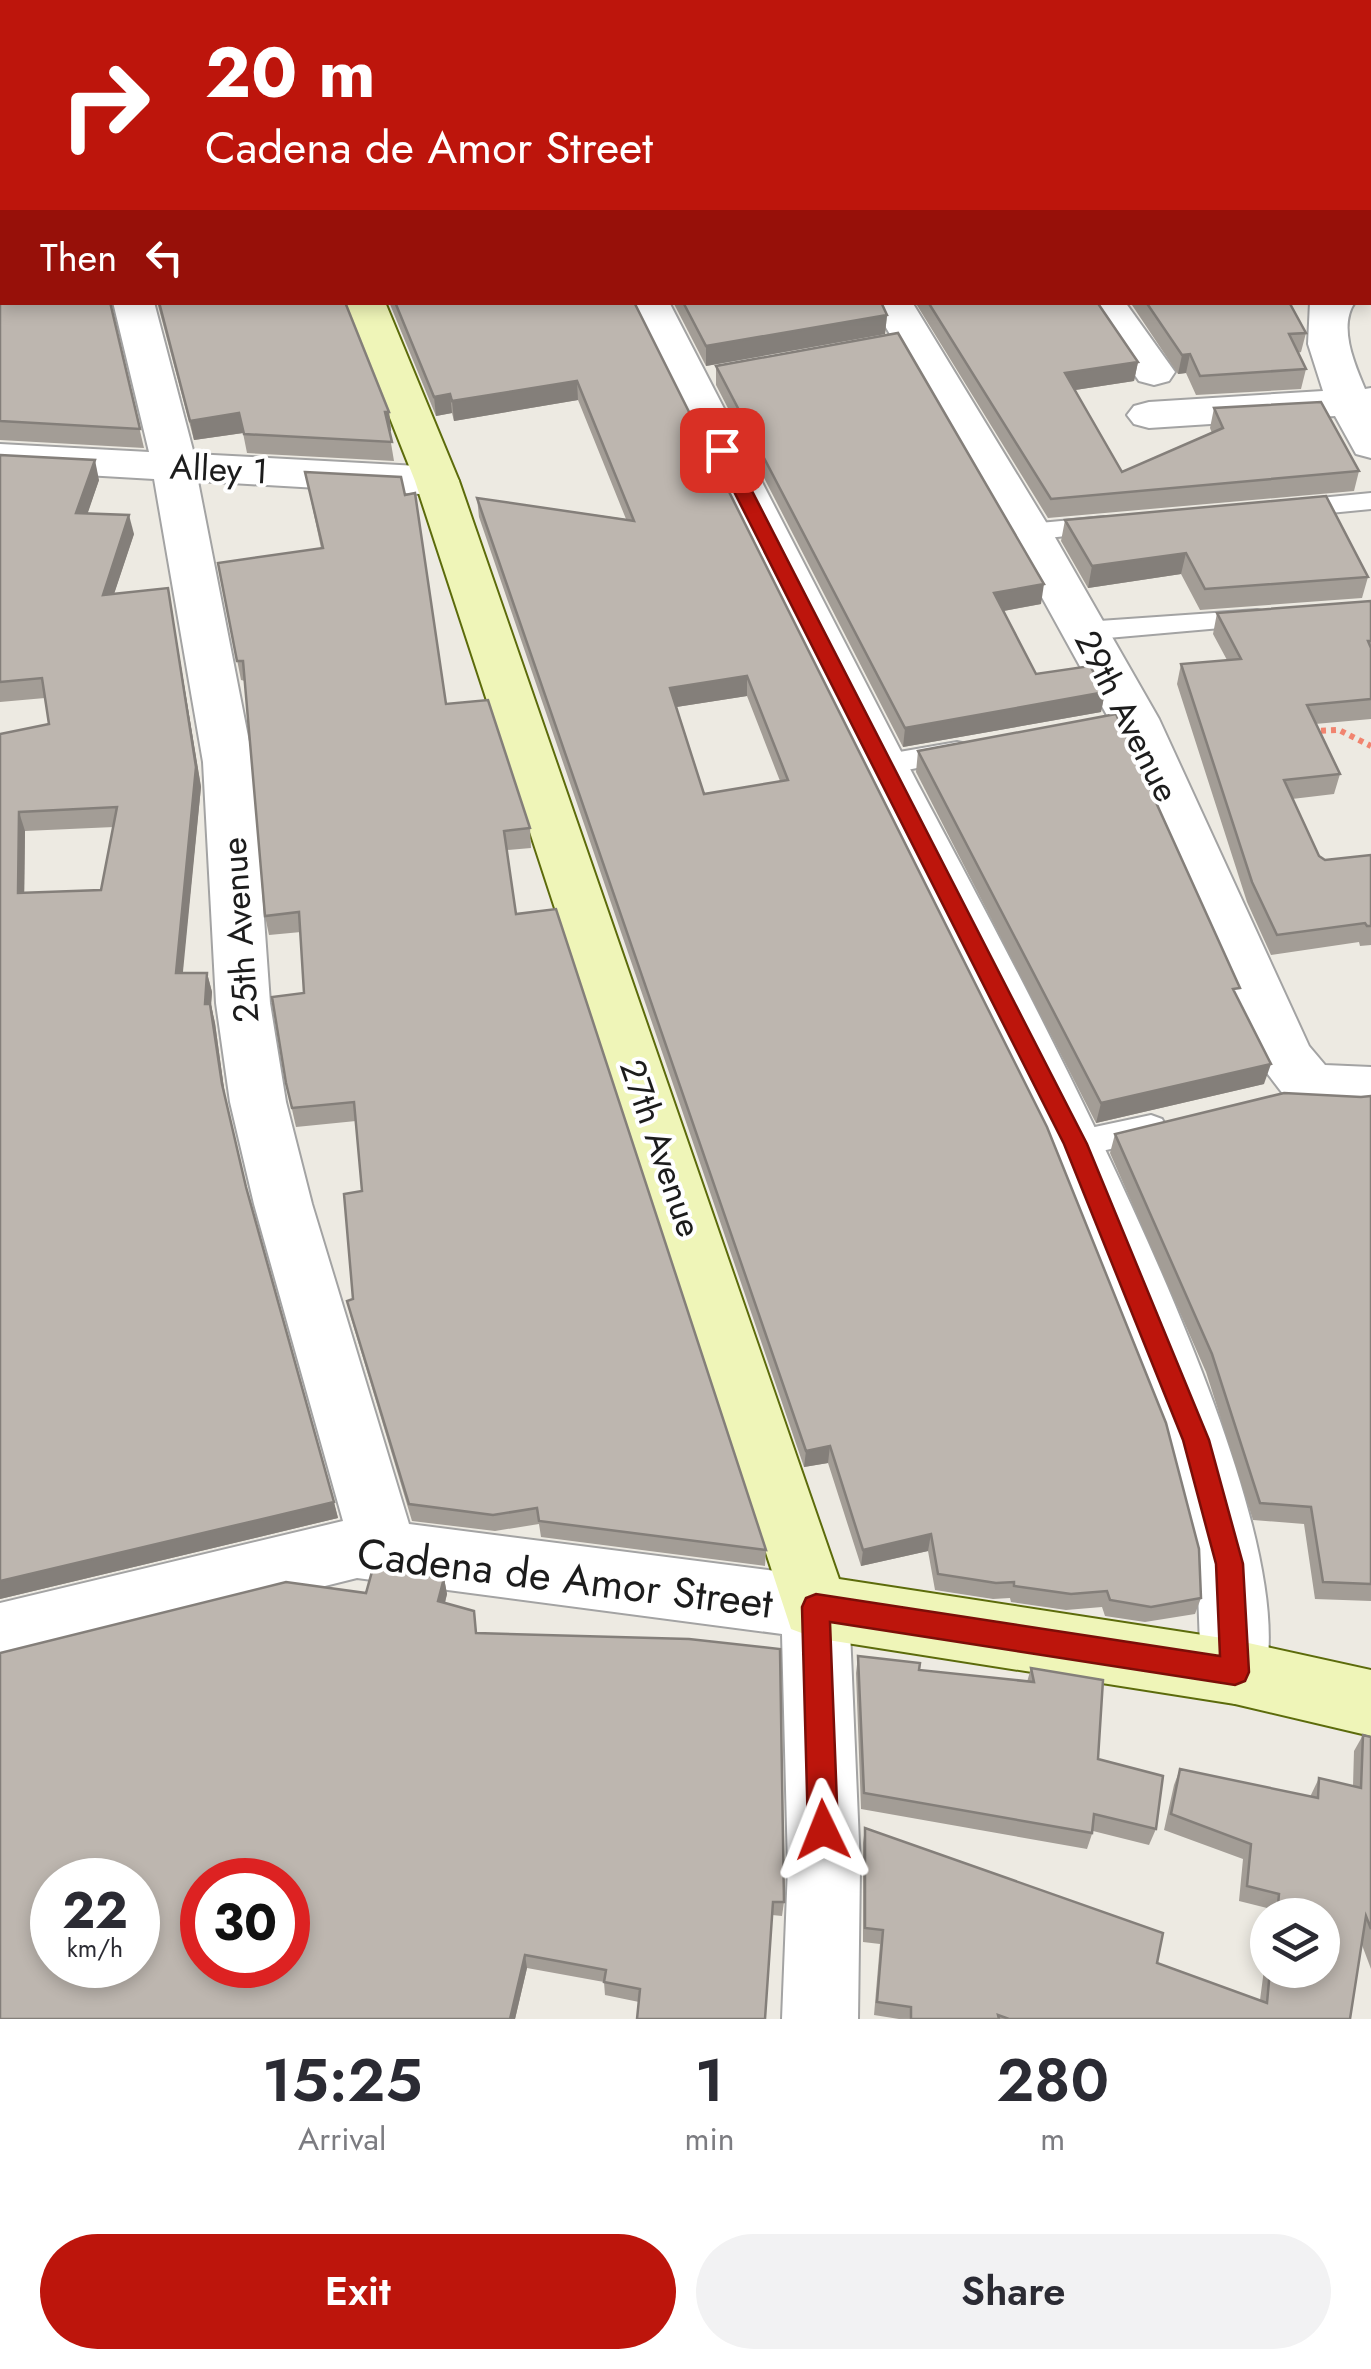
<!DOCTYPE html>
<style>
:root{--surface:#fff;--page:#f2f2f3;--text:#2b2b33;--muted:#7c7c81;--accent:#bd150c}
body{margin:0;font-family:Jost,sans-serif;background:var(--page);color:var(--text);height:100vh;display:flex;flex-direction:column;font-size:38px;white-space:nowrap}
*{box-sizing:border-box;margin:0}
p{font-size:32px;color:var(--muted)}
.icon{flex:none;width:55px;height:55px;fill:none;stroke:currentColor;stroke-width:2;stroke-linecap:round;stroke-linejoin:round}
.map{position:relative;height:2019px;overflow:hidden}
.sheet{display:flex;flex-direction:column;background:var(--surface);flex:1}
.sheet>*{flex:none}
.hud{position:absolute;left:0px;top:0px;width:1372px;height:305px;box-shadow:0 5px 15px #0003;background:#bd150c;color:#fff;overflow:hidden}
.fabs{position:absolute;left:1250px;top:1898px;display:grid;gap:20px}
.fabs a{display:grid;place-items:center;width:90px;height:90px;border-radius:50%;background:var(--surface);box-shadow:0 5px 15px #0003;font-size:50px}
.speed{position:absolute;left:30px;top:1858px;display:flex;gap:20px;font-size:50px;font-weight:700;text-align:center}
.speed>*{display:grid;place-content:center;width:130px;height:130px;border-radius:50%;background:var(--surface);box-shadow:0 5px 15px #0003;line-height:1}
.speed small{font-size:25px;font-weight:400}
.speed .limit{border:15px solid #d22;background:#fff;color:#111}
.pin{position:absolute;display:grid;place-items:center;width:85px;height:85px;color:#fff;margin:-42px;border-radius:20px;box-shadow:0 5px 15px #0006}
.me{position:absolute;width:110px;margin:-55px;rotate:358deg;stroke-linejoin:round;filter:drop-shadow(0 0 8px #0008)}
.turn{display:flex;align-items:center;gap:35px;height:210px;padding:0 40px;font-size:45px}
.turn .icon{width:130px;height:130px;stroke-width:2.5}
.turn b{display:block;font-size:70px;line-height:85px}
.then{display:flex;align-items:center;height:95px;padding:0 40px;background:#0003;gap:20px;font-size:38px}
.eta{display:flex;justify-content:space-evenly;align-items:center;height:170px;text-align:center}
.eta b{font-size:60px;font-weight:600;line-height:70px}
.button{display:flex;gap:20px;margin-top:auto;padding:20px 40px}
.button a{flex:1;height:115px;border-radius:60px;background:var(--accent);color:#fff;font-size:40px;font-weight:600;line-height:115px;text-align:center}
.button a+a{background:var(--page);color:var(--text)}
.map>svg:first-child{display:block}
.lines{fill:none;stroke-linecap:round;stroke-linejoin:round}
.lane-casing{stroke:#a3a3a3;stroke-width:4}
.street-casing{stroke:#a3a3a3;stroke-width:4}
.secondary-casing{stroke:#5c6b0b;stroke-width:4}
.path{stroke:#f1846f;stroke-width:6;stroke-dasharray:5 5;stroke-linecap:butt}
.lane{fill:#fff;fill-rule:evenodd}
.street{fill:#fff;fill-rule:evenodd}
.secondary{fill:#eff5b8;fill-rule:evenodd}
.wall{fill:#a39d96;fill-rule:evenodd}
.shaded-wall{fill:#847f7a}
.building{fill:#bdb6af;stroke:#847f7a;stroke-width:2.5;fill-rule:evenodd}
.route{fill:#bd150c;stroke:#7b0e08;stroke-width:2.5}
.labels{text-anchor:middle;dominant-baseline:central;stroke-width:8;stroke-linejoin:round;paint-order:stroke}
.street-label{font-size:35px;fill:#1c1c1c;stroke:#fff}
.near-street-label{font-size:42px;fill:#1c1c1c;stroke:#fff}
</style>
<div class="map">
<svg width="1371" height="2019" viewBox="0 0 1371 2019">
<rect width="100%" height="100%" fill="#edeae2"/>
<g class="lines">
<g class="lane-casing">
<g id="lane">
<rect x="1370" y="135" width="1" height="12"/>
<polygon points="1371,493 1371,509 1289,517 1277,509 1289,501"/>
<polygon points="1104,517 1116,525 1113,531 1029,540 1017,532 1029,524"/>
<polygon points="1257,610 1266,612 1270,618 1266,624 1085,640 1072,631 1085,622"/>
<polygon points="957,742 967,744 971,751 967,758 882,775 872,772 868,765 872,758 882,755"/>
<polygon points="1151,1115 1162,1119 1167,1128 1162,1137 1076,1157 1065,1153 1060,1144 1065,1135 1076,1131"/>
</g>
</g>
<g class="street-casing">
<g id="street">
<rect x="1370" y="194" width="1" height="24"/>
<rect x="1370" y="247" width="1" height="26"/>
<polygon points="113,302 154,302 194,454 437,467 453,471 459,481 453,491 437,495 198,481 253,762 270,1003 286,1102 312,1204 409,1524 815,1576 839,1585 849,1607 860,1867 858,2019 782,2019 788,1867 782,1634 357,1578 0,1667 0,1603 343,1521 254,1204 230,1102 216,1003 203,762 154,479 0,470 0,444 149,452"/>
<path d="M 628,302 L 669,302 C 749,457 829,612 909,767 C 996,933 1330,1531 1259,1695 L 1235,1704 L 1211,1695 L 1201,1672 L 1197,1565 L 1164,1439 L 1047,1144 Z"/>
<polygon points="871,302 912,302 1052,532 1159,719 1309,1046 1325,1065 1371,1067 1371,1111 1310,1109 1290,1103 1267,1073 1109,719 1006,532"/>
<polygon points="1084,302 1125,302 1175,372 1169,381 1154,385 1139,381"/>
<path d="M 1310,302 L 1355,302 C 1338,326 1354,363 1365,389 L 1371,388 L 1371,458 L 1356,454 L 1335,416 L 1149,428 L 1134,424 L 1127,415 L 1134,406 L 1149,402 L 1323,391 L 1308,344 Z"/>
</g>
</g>
<g class="secondary-casing">
<polygon id="secondary" points="344,302 385,302 459,481 839,1579 1235,1640 1371,1670 1371,1736 1235,1704 815,1638 791,1629 415,481"/>
</g>
<polyline class="path" points="1311,731 1339,730 1371,746"/>
<use href="#lane" class="lane"/>
<use href="#street" class="street"/>
<use href="#secondary" class="secondary"/>
</g>
<g class="wall">
<polygon points="0,0 1296,2 2,2 110,302 144,448 0,440"/>
<polygon points="157,302 345,302 389,412 391,431 389,431 394,461 247,453 243,433 194,440"/>
<path d="M 389,302 L 634,302 L 1201,1598 L 1195,1614 L 1145,1622 L 1105,1616 L 1102,1607 L 1066,1610 L 1011,1602 L 1010,1598 L 993,1599 L 935,1590 L 928,1551 L 861,1566 L 828,1463 L 804,1467 L 479,517 L 477,498 L 626,519 L 578,400 L 454,421 L 452,413 L 436,416 ZM 747,696 L 780,781 L 704,794 L 676,707 Z"/>
<polygon points="673,302 881,302 887,315 885,334 706,366"/>
<polygon points="915,302 1097,302 1138,362 1134,381 1075,390 1122,472 1212,433 1210,428 1214,408 1359,471 1354,491 1048,518"/>
<polygon points="1130,302 1289,302 1306,333 1301,352 1298,353 1306,369 1301,389 1196,395 1186,373 1178,374"/>
<polygon points="716,366 1041,604 1004,611 1036,674 1105,692 1101,712 903,747 716,385"/>
<path d="M 0,455 L 99,480 L 87,514 L 134,534 L 114,594 L 168,588 L 201,787 L 182,973 L 207,973 L 212,992 L 211,1005 L 215,1023 L 226,1103 L 248,1193 L 338,1518 L 0,1599 L 0,734 L 49,724 L 45,698 L 0,702 ZM 114,827 L 101,890 L 24,893 L 25,831 Z"/>
<polygon points="305,472 446,704 530,828 531,848 507,850 516,914 766,1550 765,1566 541,1537 539,1524 495,1531 412,1521 351,1318 347,1301 353,1299 362,1191 356,1121 296,1127 286,1083 304,993 301,932 269,935 265,916 245,681 241,680 218,563 321,548"/>
<polygon points="1065,520 1368,577 1362,598 1200,610 1181,574 1088,588 1061,541"/>
<polygon points="1371,601 1371,719 1315,724 1340,774 1334,794 1292,799 1319,856 1325,860 1371,855 1371,945 1360,946 1359,942 1271,955 1247,902 1177,684 1181,664 1227,660 1213,634 1217,613"/>
<polygon points="918,751 1264,1084 1096,1123 916,772"/>
<polygon points="1371,1096 1371,1601 1315,1599 1304,1524 1253,1520 1206,1372 1110,1153 1115,1134"/>
<polygon points="444,1578 447,1594 445,1603 477,1633 784,1902 782,1916 772,1915 639,2002 605,1995 604,1982 527,1968 515,2019 0,2019 366,1593"/>
<polygon points="858,1656 919,1670 1027,1682 1031,1668 1098,1759 1156,1829 1149,1845 1093,1831 1087,1849 861,1809 856,1673"/>
<polygon points="1363,1735 1371,1737 1371,1969 1362,1945 1350,2019 899,2019 874,2015 880,1944 863,1942 863,1843 865,1828 1157,1963 1260,2000 1268,1939 1268,1970 1322,1970 1322,1915 1270,1915 1271,1909 1239,1901 1243,1859 1164,1830 1174,1785 1180,1769 1310,1797 1319,1778 1353,1786 1354,1751"/>
</g>
<g class="shaded-wall">
<polygon points="887,315 885,334 706,366 706,346"/>
<polygon points="1190,354 1186,373 1178,374 1182,355"/>
<polygon points="1138,362 1134,381 1062,392 1065,373"/>
<polygon points="577,381 578,400 454,421 452,401"/>
<polygon points="450,394 452,413 436,416 434,397"/>
<polygon points="385,412 389,412 391,431 387,432"/>
<polygon points="239,413 243,433 194,440 190,421"/>
<polygon points="95,460 99,480 81,533 76,513"/>
<polygon points="129,515 134,534 107,615 103,595"/>
<polygon points="1186,553 1181,574 1088,588 1092,566"/>
<polygon points="1044,584 1041,604 992,613 994,593"/>
<polygon points="168,588 201,787 181,992 176,973"/>
<polygon points="747,676 747,696 670,708 670,688"/>
<polygon points="1105,692 1101,712 903,747 905,728"/>
<polygon points="19,812 25,831 24,913 18,893"/>
<polygon points="207,973 212,992 211,1005 215,1023 226,1103 205,1004"/>
<polygon points="1271,1064 1264,1084 1096,1123 1101,1103"/>
<polygon points="830,1446 828,1463 804,1467 806,1451"/>
<polygon points="334,1502 338,1518 0,1599 0,1581"/>
<polygon points="931,1534 928,1551 861,1566 863,1550"/>
<polygon points="444,1578 447,1594 441,1617 438,1601"/>
<polygon points="525,1955 527,1968 515,2019 510,2019"/>
</g>
<g class="building">
<polygon points="0,0 161,0 159,2 2,2 2,302 110,302 140,429 0,421"/>
<polygon points="166,0 1293,0 1296,2 167,2"/>
<polygon points="1370,50 1371,50 1370,100"/>
<polygon points="159,302 345,302 389,412 385,412 392,442 244,434 239,413 190,421"/>
<path d="M 395,302 L 634,302 L 1047,1127 L 1166,1423 L 1199,1549 L 1201,1598 L 1151,1607 L 1110,1600 L 1107,1591 L 1071,1594 L 1014,1586 L 1014,1582 L 996,1583 L 938,1574 L 931,1534 L 863,1550 L 830,1446 L 806,1451 L 477,498 L 634,521 L 577,381 L 452,401 L 450,394 L 434,397 ZM 747,676 L 788,780 L 704,794 L 670,688 Z"/>
<polygon points="683,302 881,302 887,315 706,346"/>
<polygon points="928,302 1097,302 1138,362 1065,373 1122,472 1223,428 1214,408 1321,402 1359,471 1051,499"/>
<polygon points="1146,302 1289,302 1306,333 1289,334 1306,369 1200,376 1190,354 1182,355"/>
<polygon points="898,333 1044,584 994,593 1036,674 1090,666 1105,692 905,728 716,366"/>
<path d="M 0,455 L 95,460 L 76,513 L 129,515 L 103,595 L 168,588 L 196,767 L 176,973 L 207,973 L 205,1004 L 210,1004 L 222,1084 L 246,1187 L 334,1502 L 0,1581 L 0,734 L 49,724 L 42,678 L 0,682 ZM 117,807 L 101,890 L 18,893 L 19,812 Z"/>
<polygon points="305,472 401,477 405,495 415,493 446,704 488,700 530,828 504,831 516,914 556,909 766,1550 539,1521 537,1508 493,1515 409,1504 347,1301 353,1299 344,1194 362,1191 354,1102 292,1108 286,1083 272,997 304,993 299,912 265,916 243,661 237,661 218,563 323,548"/>
<polygon points="1326,496 1368,577 1205,589 1186,553 1092,566 1065,520"/>
<polygon points="1371,601 1371,641 1368,641 1371,648 1371,699 1307,705 1340,774 1284,780 1319,856 1325,860 1371,855 1371,926 1367,926 1365,923 1277,935 1252,882 1181,664 1241,659 1217,613"/>
<polygon points="1116,714 1240,988 1233,989 1271,1064 1101,1103 918,751"/>
<polygon points="1284,1093 1361,1097 1371,1096 1371,1584 1323,1582 1311,1507 1260,1503 1212,1354 1115,1134"/>
<path d="M 373,1568 L 444,1578 L 438,1601 L 474,1611 L 476,1633 L 689,1639 L 780,1649 L 784,1902 L 773,1902 L 765,2019 L 637,2019 L 640,1989 L 604,1982 L 606,1970 L 525,1955 L 510,2019 L 0,2019 L 0,1653 L 286,1582 L 366,1593 ZM 52,1880 L 138,1880 L 138,1965 L 52,1965 ZM 202,1880 L 288,1880 L 288,1965 L 202,1965 Z"/>
<polygon points="858,1656 920,1663 919,1670 1034,1682 1031,1668 1103,1680 1098,1759 1163,1776 1156,1829 1094,1814 1092,1833 864,1793"/>
<polygon points="1363,1735 1371,1737 1371,1929 1366,1916 1350,2019 1009,2019 998,2015 999,2019 911,2019 911,2007 877,2002 883,1930 865,1928 865,1828 1163,1933 1157,1963 1267,2003 1270,1970 1322,1970 1322,1915 1277,1915 1279,1894 1247,1886 1251,1844 1171,1814 1180,1769 1318,1798 1319,1778 1361,1788"/>
</g>
<polygon class="route" points="722,444 731,450 1087,1144 1209,1440 1243,1564 1249,1672 1245,1681 1235,1685 830,1622 838,1830 834,1840 823,1845 813,1840 808,1830 802,1607 806,1598 816,1594 1220,1656 1216,1564 1183,1440 1064,1144 713,450"/>
<g class="labels">
<g class="street-label">
<text transform="translate(219 469) rotate(3)">Alley 1</text>
<text transform="translate(1127 716) rotate(63)">29th Avenue</text>
<text transform="translate(240 930) rotate(-94)">25th Avenue</text>
<text transform="translate(661 1148) rotate(71)">27th Avenue</text>
</g>
<g class="near-street-label">
<text transform="translate(565 1578) rotate(7)">Cadena de Amor Street</text>
</g>
</g>
</svg>
<div class="fabs">
<a><svg class="icon" aria-label="layers" viewBox="0 0 24 24"><path d="M12 4l9 5-9 5-9-5zM3 14l9 5 9-5"/></svg></a>
</div>
<div class="speed"><div>22<small>km/h</small></div><div class="limit">30</div></div>
<div class="pin" style="left:722px;top:450px;background:#d93025"><svg class="icon" aria-label="arrive" viewBox="0 0 24 24"><path d="M6 21V4h12l-3 4 3 4H6"/></svg></div>
<svg class="me" style="left:823px;top:1830px" viewBox="-20 -20 40 40"><path d="M0-17L14 15 0 8-14 15z" fill="#bd150c" stroke="#fff" stroke-width="4"/></svg>
<div class="hud">
<div class="turn"><svg class="icon" aria-label="right" viewBox="0 0 24 24"><path d="M7 20v-9h11M14 6l5 5-5 5"/></svg><div><b>20 m</b>Cadena de Amor Street</div></div>
<div class="then">Then<svg class="icon" aria-label="left" viewBox="0 0 24 24"><path d="M17 20v-9H6M10 6l-5 5 5 5"/></svg></div>
</div>
</div>
<section class="sheet">
<div class="eta">
<div><b>15:25</b><p>Arrival</p></div>
<div><b>1</b><p>min</p></div>
<div><b>280</b><p>m</p></div>
</div>
<div class="button"><a>Exit</a><a>Share</a></div>
</section>
